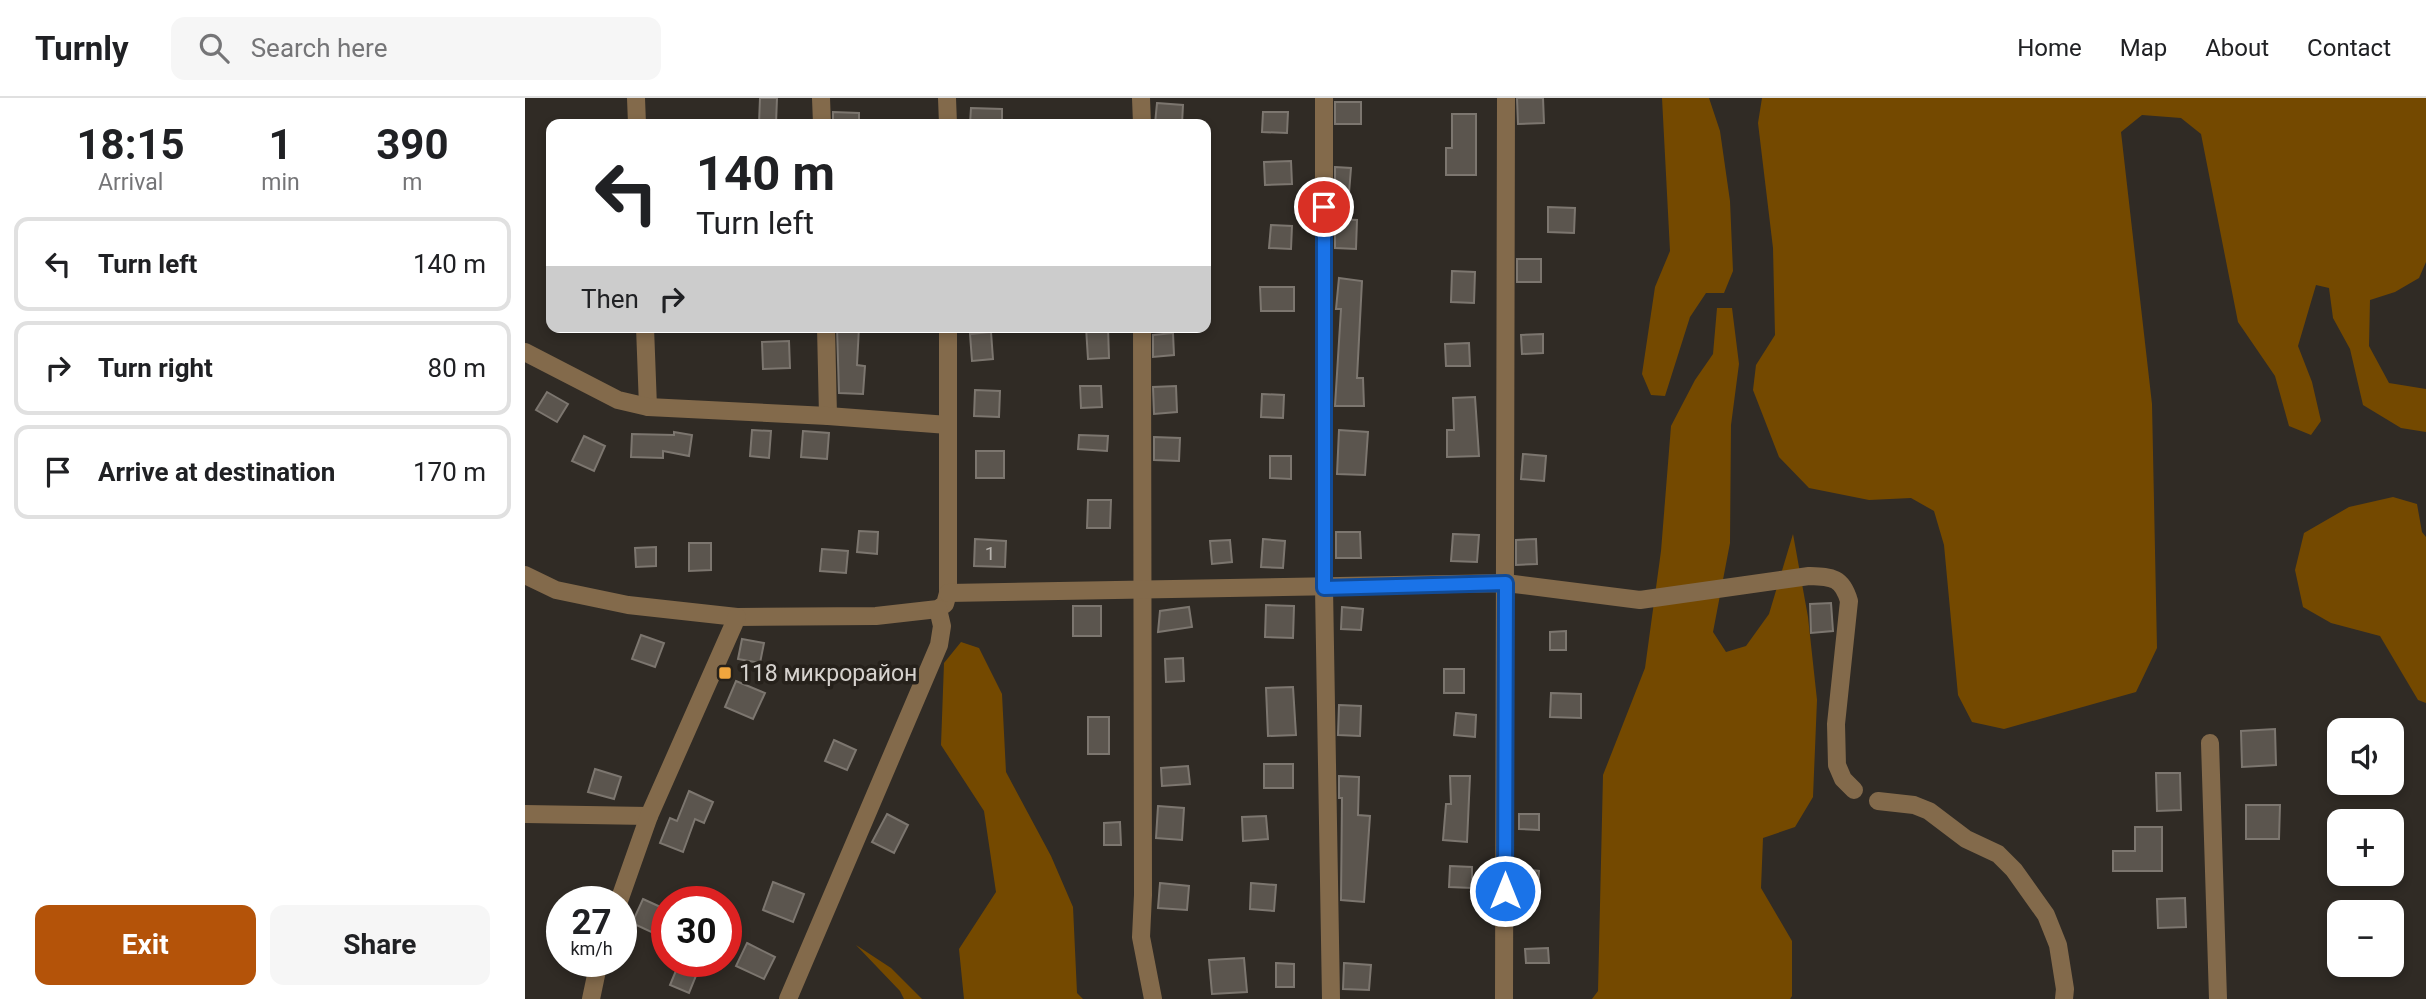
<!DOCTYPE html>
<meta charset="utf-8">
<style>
:root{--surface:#fff;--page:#f6f6f6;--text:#202124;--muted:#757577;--line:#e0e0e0;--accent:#b45309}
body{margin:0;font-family:Roboto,sans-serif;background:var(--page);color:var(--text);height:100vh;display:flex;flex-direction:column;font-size:26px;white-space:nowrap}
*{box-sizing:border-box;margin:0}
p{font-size:23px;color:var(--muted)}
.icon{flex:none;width:38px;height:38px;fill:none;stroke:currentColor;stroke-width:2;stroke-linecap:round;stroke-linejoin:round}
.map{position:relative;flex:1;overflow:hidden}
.panel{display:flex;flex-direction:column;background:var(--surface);width:525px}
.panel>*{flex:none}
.banner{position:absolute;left:21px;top:21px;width:665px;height:214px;border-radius:14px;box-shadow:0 4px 10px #0003;background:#fff;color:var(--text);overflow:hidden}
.buttons{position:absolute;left:1802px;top:620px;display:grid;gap:14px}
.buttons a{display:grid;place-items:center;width:77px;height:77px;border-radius:14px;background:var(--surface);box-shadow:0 4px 10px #0003;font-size:35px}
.speed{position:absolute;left:21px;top:788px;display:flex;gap:14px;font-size:35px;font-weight:700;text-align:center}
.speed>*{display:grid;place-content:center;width:91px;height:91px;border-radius:50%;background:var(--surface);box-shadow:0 4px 10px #0003;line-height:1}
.speed small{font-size:18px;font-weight:400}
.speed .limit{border:10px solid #d22;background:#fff;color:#111}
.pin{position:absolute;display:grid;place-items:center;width:60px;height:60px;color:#fff;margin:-30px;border:4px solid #fff;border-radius:50%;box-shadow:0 2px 7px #0007}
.me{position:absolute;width:77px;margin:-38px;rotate:0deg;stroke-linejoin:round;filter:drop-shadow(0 0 5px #0008)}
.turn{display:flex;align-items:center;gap:24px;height:147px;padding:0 35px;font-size:32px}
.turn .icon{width:91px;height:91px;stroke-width:2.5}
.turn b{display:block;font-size:49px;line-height:60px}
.then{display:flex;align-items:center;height:66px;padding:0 35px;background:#0003;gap:14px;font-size:26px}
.eta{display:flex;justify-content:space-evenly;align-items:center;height:119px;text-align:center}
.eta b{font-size:42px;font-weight:700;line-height:49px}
.button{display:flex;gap:14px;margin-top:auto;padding:14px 35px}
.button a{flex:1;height:80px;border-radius:14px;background:var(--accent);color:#fff;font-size:28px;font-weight:700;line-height:80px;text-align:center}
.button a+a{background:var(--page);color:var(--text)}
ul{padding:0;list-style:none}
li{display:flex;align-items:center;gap:21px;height:94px;margin:0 14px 10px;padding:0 21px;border:4px solid var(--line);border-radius:14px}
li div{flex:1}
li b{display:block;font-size:26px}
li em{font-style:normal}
header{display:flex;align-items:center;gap:42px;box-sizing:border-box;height:98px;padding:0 35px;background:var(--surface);border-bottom:2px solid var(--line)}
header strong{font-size:33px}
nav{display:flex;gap:38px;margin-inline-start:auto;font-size:24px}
.search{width:490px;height:63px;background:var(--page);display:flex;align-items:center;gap:18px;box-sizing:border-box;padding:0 24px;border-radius:14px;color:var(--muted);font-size:26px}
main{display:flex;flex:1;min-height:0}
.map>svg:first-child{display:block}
.forest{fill:#744900}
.building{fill:#5b554e;stroke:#7c766f;stroke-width:2}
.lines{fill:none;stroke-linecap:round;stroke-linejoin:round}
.minor{stroke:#836a4b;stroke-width:18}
.route-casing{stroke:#114b97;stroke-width:18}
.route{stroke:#1a73e8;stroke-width:12}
.poi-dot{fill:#f0a63e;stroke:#26211b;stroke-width:2.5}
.labels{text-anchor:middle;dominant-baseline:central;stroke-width:7;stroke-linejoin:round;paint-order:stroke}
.number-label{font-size:19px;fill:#b7b3ae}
.poi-label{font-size:23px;fill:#d6d2ce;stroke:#26211b;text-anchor:start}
</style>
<header>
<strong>Turnly</strong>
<div class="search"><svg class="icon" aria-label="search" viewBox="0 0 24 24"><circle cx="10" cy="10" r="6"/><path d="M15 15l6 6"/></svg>Search here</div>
<nav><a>Home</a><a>Map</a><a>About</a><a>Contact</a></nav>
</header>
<main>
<section class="panel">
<div class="eta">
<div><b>18:15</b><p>Arrival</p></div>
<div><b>1</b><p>min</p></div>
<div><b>390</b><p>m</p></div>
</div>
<ul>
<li><svg class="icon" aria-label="left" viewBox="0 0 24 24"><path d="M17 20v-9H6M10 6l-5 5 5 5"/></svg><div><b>Turn left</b></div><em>140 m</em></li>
<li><svg class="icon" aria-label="right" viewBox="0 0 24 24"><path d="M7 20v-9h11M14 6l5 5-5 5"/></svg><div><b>Turn right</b></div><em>80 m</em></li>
<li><svg class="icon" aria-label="arrive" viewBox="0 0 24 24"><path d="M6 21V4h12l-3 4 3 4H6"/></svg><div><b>Arrive at destination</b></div><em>170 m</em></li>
</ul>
<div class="button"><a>Exit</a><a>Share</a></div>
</section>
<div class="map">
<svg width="1901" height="901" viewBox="0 0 1901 901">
<rect width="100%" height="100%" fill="#302b25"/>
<g class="forest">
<polygon points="1137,0 1184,0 1195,33 1205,103 1208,173 1199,195 1181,195 1165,219 1140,298 1126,297 1117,276 1130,189 1145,153"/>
<polygon points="1237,0 1901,0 1901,164 1894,180 1870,194 1845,202 1844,248 1864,285 1901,291 1901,334 1876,330 1838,307 1825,251 1808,220 1804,190 1791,187 1773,248 1787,284 1796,323 1786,337 1764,328 1750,278 1713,224 1676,36 1656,20 1617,17 1596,34 1627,306 1632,550 1611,594 1479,631 1447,624 1433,597 1419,447 1409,413 1386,400 1344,402 1284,390 1254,359 1228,292 1231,267 1250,237 1248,150 1233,25"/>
<polygon points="1192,210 1207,210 1214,266 1206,327 1205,445 1188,534 1201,554 1221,548 1244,516 1268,436 1283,519 1292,602 1288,699 1270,729 1238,740 1236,790 1267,843 1267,898 1265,901 1067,901 1073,893 1078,677 1120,570 1136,453 1146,328 1170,282 1188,256"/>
<polygon points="1868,399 1892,406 1897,434 1901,439 1901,605 1893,602 1855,538 1806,525 1778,509 1770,472 1779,435 1824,409"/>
<polygon points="436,544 454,550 477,596 481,674 526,758 548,809 552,895 558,901 439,901 434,851 471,794 459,713 416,647 419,565"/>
<polygon points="331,847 366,870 397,901 379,901 375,893"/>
</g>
<g class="building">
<polygon points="235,0 252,0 251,26 234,26"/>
<polygon points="992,0 1018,0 1019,25 993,26"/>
<rect x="810" y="4" width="26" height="22"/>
<polygon points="632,5 658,7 657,26 630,26"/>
<polygon points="446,10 477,11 477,26 445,26"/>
<polygon points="308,14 334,15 334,26 308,26"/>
<polygon points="738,14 763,14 762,35 737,34"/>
<polygon points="927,16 951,16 951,77 921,77 921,50 927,50"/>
<polygon points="766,63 767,86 740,87 739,64"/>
<polygon points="810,69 826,70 824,95 810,93"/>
<polygon points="1023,109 1050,110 1049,135 1023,134"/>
<polygon points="810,121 832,122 831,151 810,150"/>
<polygon points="746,127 767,128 766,151 744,150"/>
<rect x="992" y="161" width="24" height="23"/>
<polygon points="927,173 950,174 949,205 926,204"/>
<polygon points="814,180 837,183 832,280 838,280 839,308 810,308 816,211 811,211"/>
<polygon points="735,189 769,189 769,213 736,213"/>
<polygon points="312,229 334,229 332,267 340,268 338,296 314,295"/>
<polygon points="561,229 583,229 584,260 563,261"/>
<polygon points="466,234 468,261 447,263 445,236"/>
<polygon points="648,235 649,257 628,259 628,237"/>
<polygon points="1018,236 1018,255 997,256 996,237"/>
<polygon points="264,243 265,270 238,271 237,244"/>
<polygon points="944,245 945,268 921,268 920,246"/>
<polygon points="555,288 576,288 577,309 556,310"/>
<polygon points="651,288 652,314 629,316 628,289"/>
<polygon points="450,292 475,293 474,319 449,318"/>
<polygon points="22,294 43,306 32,324 11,312"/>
<polygon points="737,296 759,297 758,320 736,319"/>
<polygon points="950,299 954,358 922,359 922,332 929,332 928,300"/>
<polygon points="227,332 246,333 244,360 225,358"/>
<polygon points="814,332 843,334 840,377 812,376"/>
<polygon points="278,333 304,335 302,361 276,359"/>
<polygon points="149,334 167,337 164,358 138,353 138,360 106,359 107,336 149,337"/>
<polygon points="554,337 583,338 582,353 553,351"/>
<polygon points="59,338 80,348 69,373 47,363"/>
<polygon points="629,339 655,340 654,363 629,362"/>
<rect x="451" y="353" width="28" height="27"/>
<polygon points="998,356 1021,358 1019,383 996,381"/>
<polygon points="745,358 766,358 766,381 745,380"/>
<polygon points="563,402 586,402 585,430 562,430"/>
<polygon points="334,433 353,434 352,456 332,454"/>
<polygon points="811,434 835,434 836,460 811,460"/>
<polygon points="928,436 954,437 952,464 926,463"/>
<polygon points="450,441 481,443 480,469 449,468"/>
<polygon points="738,441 760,443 758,470 736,469"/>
<polygon points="1011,441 1012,466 991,467 991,442"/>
<polygon points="705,442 707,464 687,466 685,443"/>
<polygon points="164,445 186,445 186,472 164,473"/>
<polygon points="131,449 131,468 111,469 110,450"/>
<polygon points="297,451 323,453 321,475 295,473"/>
<polygon points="1306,505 1308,533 1286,535 1285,506"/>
<polygon points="741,507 769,508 768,540 740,539"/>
<rect x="548" y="508" width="28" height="30"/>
<polygon points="664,509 667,529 633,534 635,513"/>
<polygon points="817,509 838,511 836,532 816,531"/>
<polygon points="1041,533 1041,552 1025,552 1025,534"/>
<polygon points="116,537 139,545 130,569 107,561"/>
<polygon points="217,541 239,545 235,565 213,561"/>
<polygon points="658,560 659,583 641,584 640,561"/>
<rect x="919" y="571" width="20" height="24"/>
<polygon points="211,583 240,595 228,621 200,609"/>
<polygon points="768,589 771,637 743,638 741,590"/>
<polygon points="1026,595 1056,596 1056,620 1025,619"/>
<polygon points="814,607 836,608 835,638 813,637"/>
<polygon points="931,615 951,617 950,639 929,637"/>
<rect x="563" y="619" width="21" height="37"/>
<polygon points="1750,631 1751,667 1717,669 1716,633"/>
<polygon points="309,642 331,652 322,672 300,663"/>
<rect x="739" y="666" width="29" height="24"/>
<polygon points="663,668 665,686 637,688 636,670"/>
<polygon points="70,671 96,679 89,701 63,694"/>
<polygon points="1631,675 1655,675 1656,712 1632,713"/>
<polygon points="814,678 834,679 833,717 845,718 839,804 816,802 817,700 814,700"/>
<polygon points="925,678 945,678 942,744 918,742 921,706 926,706"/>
<polygon points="164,693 188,704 179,725 170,721 158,754 135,745 145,720 152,723"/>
<polygon points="1721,707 1755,707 1754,741 1721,741"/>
<polygon points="633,708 659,710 657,742 631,740"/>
<polygon points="362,716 383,727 369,755 347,744"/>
<polygon points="994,716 1014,716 1014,732 994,731"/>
<polygon points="741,718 743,741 718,743 717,719"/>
<polygon points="595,724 596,747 579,747 579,725"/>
<polygon points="1610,729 1637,729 1637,773 1588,773 1588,753 1610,753"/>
<polygon points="925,768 947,769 947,790 924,789"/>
<polygon points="998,771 1014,773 1013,791 996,789"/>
<polygon points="248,784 279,796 268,824 238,812"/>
<polygon points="635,785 664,788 662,812 633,810"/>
<polygon points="726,785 751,787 749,813 725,811"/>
<polygon points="1660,800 1661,829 1633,830 1632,801"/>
<polygon points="118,801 142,812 142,827 137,839 107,825"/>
<polygon points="222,845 250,859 239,881 211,868"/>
<polygon points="1023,850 1024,865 1001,865 1000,851"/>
<polygon points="719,860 722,894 687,896 684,862"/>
<polygon points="155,863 177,863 164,895 145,887"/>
<polygon points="751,865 769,866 769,889 751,889"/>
<polygon points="819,865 846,867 844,892 818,891"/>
</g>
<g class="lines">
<g class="minor">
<polyline points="111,0 112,26"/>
<polyline points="296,0 297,26"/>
<polyline points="422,0 423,26"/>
<polyline points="616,0 617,26"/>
<polyline points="799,0 799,490 806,901"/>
<polyline points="120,229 123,309"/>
<polyline points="301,229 303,318"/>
<polyline points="617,229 618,797 616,839 628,901"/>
<polyline points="0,254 93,302 123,309 303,318 423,327"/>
<polyline points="0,477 31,492 103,507 212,519 351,518 413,511 420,506 423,495 423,229"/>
<path d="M 423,495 L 981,485 L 1115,502 L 1284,478 C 1307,479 1317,479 1324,503 L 1311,626 L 1312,667 L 1318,681 L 1329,692"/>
<polyline points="1685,645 1693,901"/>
<polyline points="1353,703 1389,707 1404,713 1441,741 1473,756 1489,772 1521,817 1533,847 1540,891 1539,901"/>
<polyline points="0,716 124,718"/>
<polyline points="94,803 124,718 212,519"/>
<polyline points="66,901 74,863"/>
<polyline points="263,901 414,547 417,528 413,511"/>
<polyline points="979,901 981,0"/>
</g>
</g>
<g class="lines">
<g class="route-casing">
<polyline id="route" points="799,109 799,490 981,485 980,793"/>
</g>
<use href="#route" class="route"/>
</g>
<rect class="poi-dot" x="193" y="568" width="14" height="14" rx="3.5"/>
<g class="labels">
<g class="number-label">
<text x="465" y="455">1</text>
</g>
<g class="poi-label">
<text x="214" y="575">118 микрорайон</text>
</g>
</g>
</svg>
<div class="buttons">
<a><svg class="icon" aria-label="sound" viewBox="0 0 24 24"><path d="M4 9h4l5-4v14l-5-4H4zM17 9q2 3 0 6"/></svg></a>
<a>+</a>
<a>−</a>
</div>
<div class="speed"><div>27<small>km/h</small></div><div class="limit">30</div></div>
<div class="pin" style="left:799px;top:109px;background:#d93025"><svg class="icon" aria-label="arrive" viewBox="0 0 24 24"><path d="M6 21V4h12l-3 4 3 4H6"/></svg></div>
<svg class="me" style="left:980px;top:793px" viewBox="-20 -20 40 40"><circle r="17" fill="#1a73e8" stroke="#fff" stroke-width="3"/><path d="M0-11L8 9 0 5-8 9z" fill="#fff"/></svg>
<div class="banner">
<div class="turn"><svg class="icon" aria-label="left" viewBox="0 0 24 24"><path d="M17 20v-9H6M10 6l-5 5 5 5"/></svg><div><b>140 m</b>Turn left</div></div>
<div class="then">Then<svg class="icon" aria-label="right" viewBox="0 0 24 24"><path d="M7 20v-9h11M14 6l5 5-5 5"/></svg></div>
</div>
</div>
</main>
